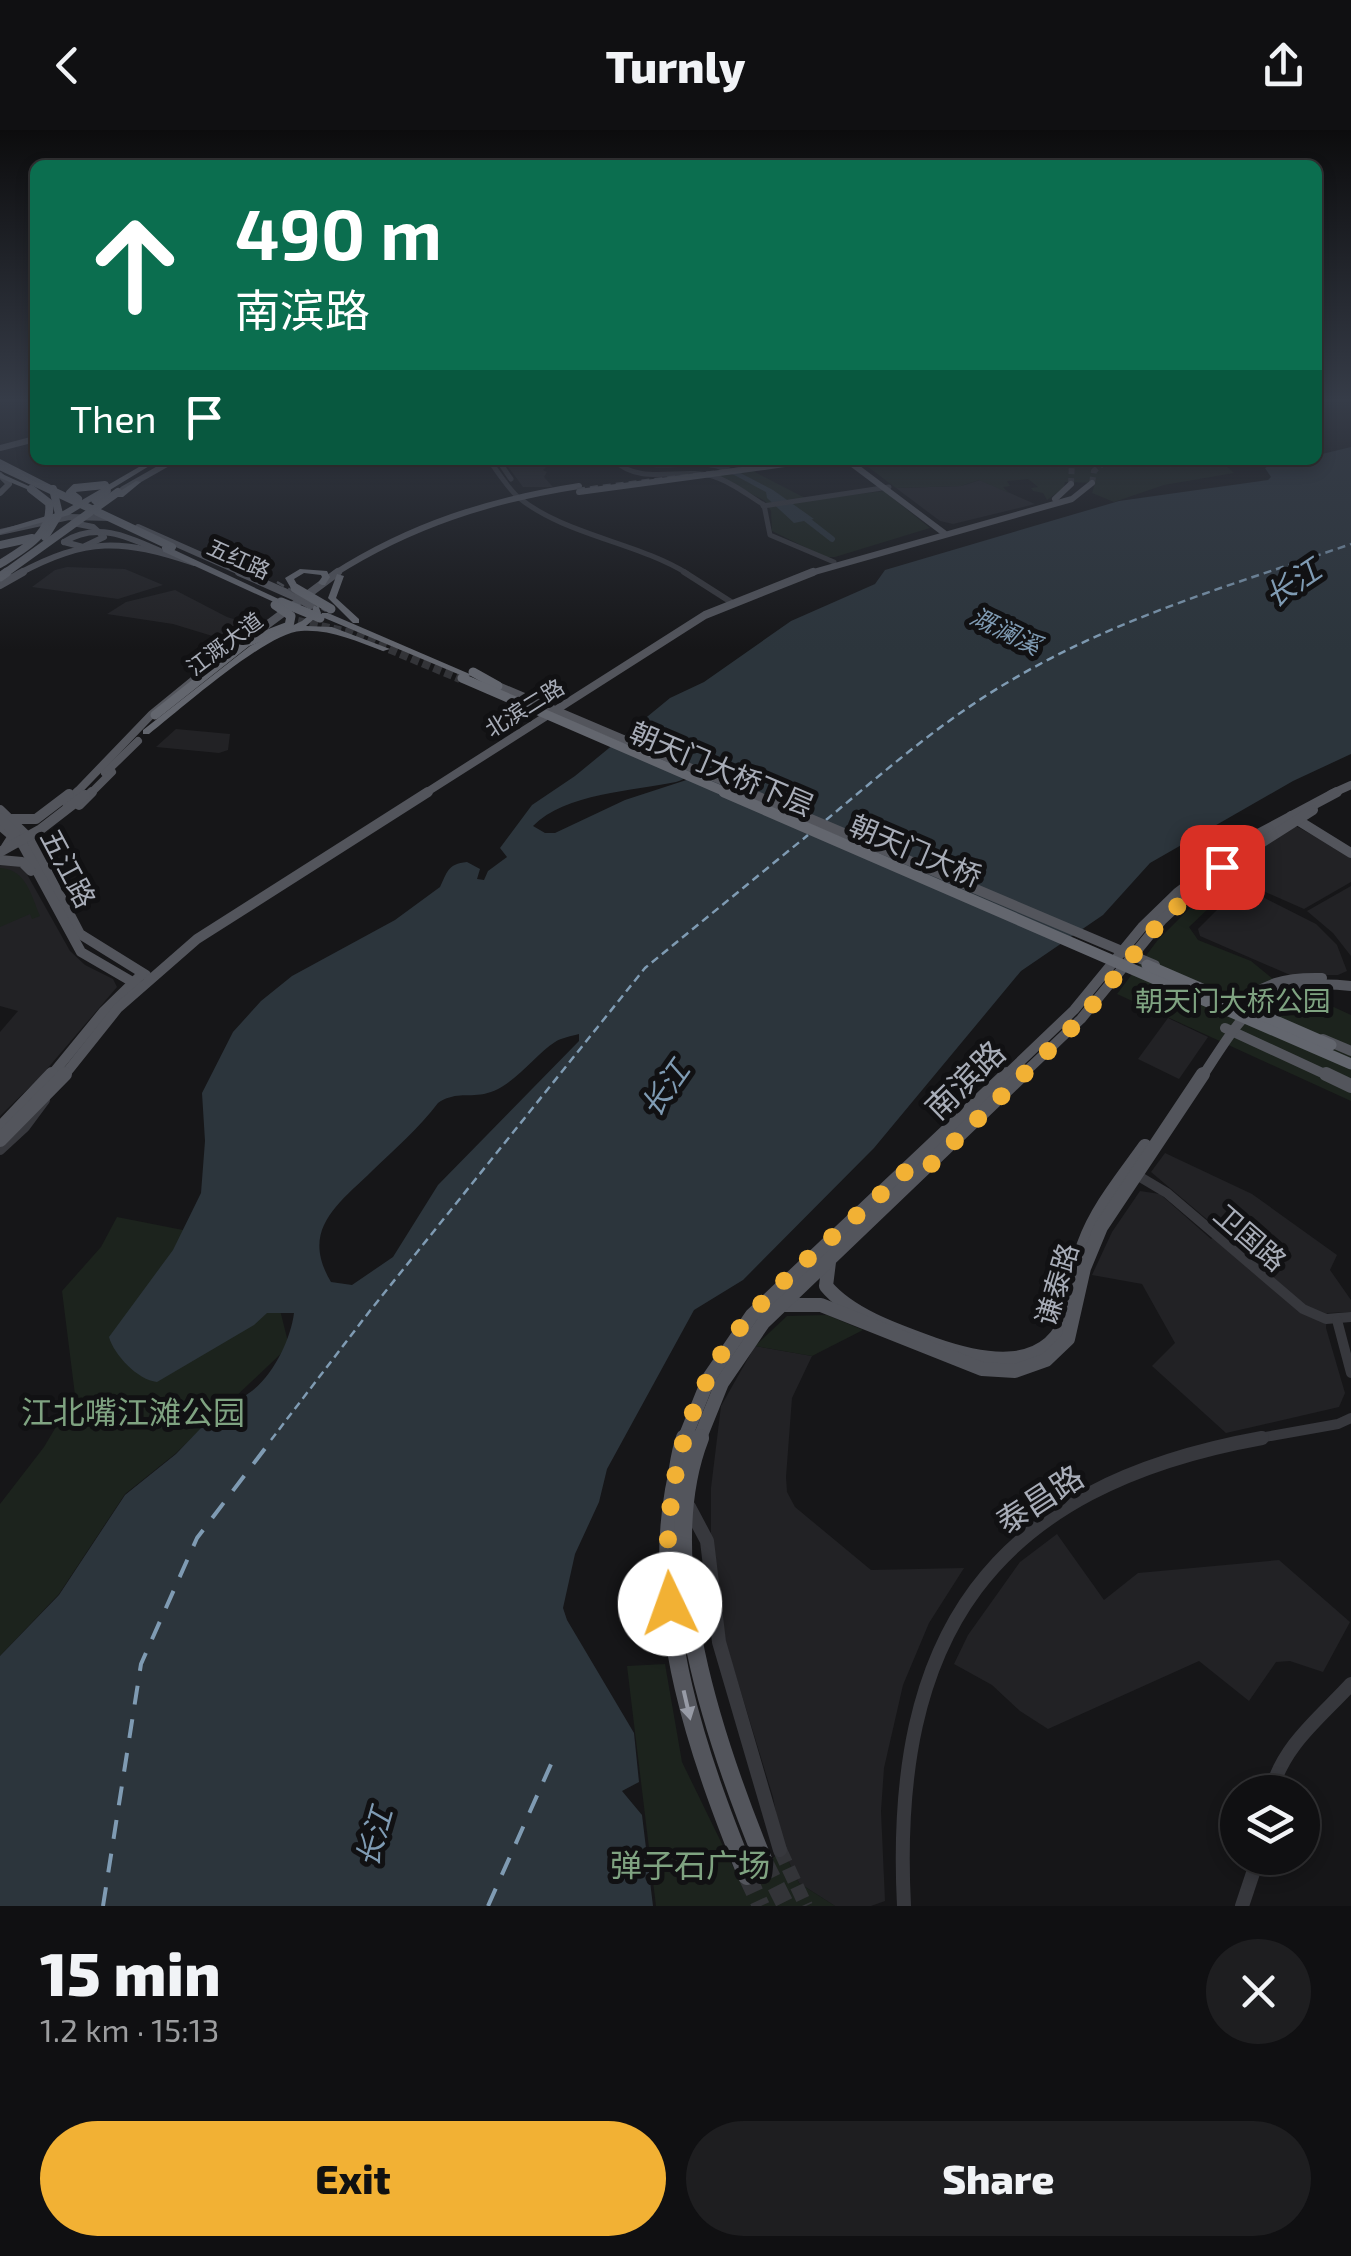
<!DOCTYPE html>
<meta charset="utf-8">
<style>
:root{--surface:#101012;--page:#1e1e20;--text:#f1f3f6;--muted:#9c9d9f;--line:#303032;--accent:#f2b134}
body{margin:0;font-family:"Exo 2","Noto Sans SC",sans-serif;background:var(--page);color:var(--text);height:100vh;display:flex;flex-direction:column;font-size:38px;white-space:nowrap}
*{box-sizing:border-box;margin:0}
p{font-size:32px;color:var(--muted)}
.icon{flex:none;width:55px;height:55px;fill:none;stroke:currentColor;stroke-width:2;stroke-linecap:round;stroke-linejoin:round}
.map{position:relative;height:1776px;overflow:hidden}
.sheet{display:flex;flex-direction:column;background:var(--surface);flex:1}
.sheet>*{flex:none}
.top-card{position:absolute;left:30px;top:30px;width:1292px;height:305px;border-radius:15px;box-shadow:0 5px 15px #0003,0 0 0 2px var(--line);background:#0b6e4f;color:#fff;overflow:hidden}
.buttons{position:absolute;left:1220px;top:1645px;display:grid;gap:20px}
.buttons a{display:grid;place-items:center;width:100px;height:100px;border-radius:50%;background:var(--surface);box-shadow:0 5px 15px #0003,0 0 0 2px var(--line);font-size:50px}
.pin{position:absolute;display:grid;place-items:center;width:85px;height:85px;color:#fff;margin:-42px;border-radius:20px;box-shadow:0 5px 15px #0006}
.me{position:absolute;width:110px;margin:-55px;rotate:357deg;stroke-linejoin:round;filter:drop-shadow(0 0 8px #0008)}
.turn{display:flex;align-items:center;gap:35px;height:210px;padding:0 40px;font-size:45px}
.turn .icon{width:130px;height:130px;stroke-width:2.5}
.turn b{display:block;font-size:70px;line-height:85px}
.then{display:flex;align-items:center;height:95px;padding:0 40px;background:#0003;gap:20px;font-size:38px}
.round{display:grid;place-items:center;flex:none;width:105px;height:105px;border-radius:52px;background:var(--page)}
.overview{display:flex;align-items:center;justify-content:space-between;height:170px;padding:0 40px}
h1{font-size:60px;font-weight:800;line-height:75px}
.primary-button{display:flex;gap:20px;margin-top:auto;padding:20px 40px}
.primary-button a{flex:1;height:115px;border-radius:60px;background:var(--accent);color:#111;font-size:40px;font-weight:800;line-height:115px;text-align:center}
.primary-button a+a{background:var(--page);color:var(--text)}
header{display:flex;justify-content:space-between;align-items:center;height:130px;padding:0 40px;background:var(--surface);font-size:45px;font-weight:800}
.map>svg:first-child{display:block}
.built{fill:#222225}
.green{fill:#1c231d}
.water{fill:#2c353c;fill-rule:evenodd}
.lines{fill:none;stroke-linecap:round;stroke-linejoin:round}
.river{stroke:#2c353c;stroke-width:6}
.ferry-far1{stroke:#7f9bb3;stroke-width:2.5;stroke-dasharray:8 5;stroke-linecap:butt}
.ferry{stroke:#7f9bb3;stroke-width:4;stroke-dasharray:19 15;stroke-linecap:butt}
.minor-tunnel{stroke:#333438;stroke-width:14;stroke-dasharray:14 6;stroke-linecap:butt}
.major-tunnel-far2{stroke:#333438;stroke-width:6;stroke-dasharray:6 4;stroke-linecap:butt}
.major-tunnel-far1{stroke:#333438;stroke-width:8;stroke-dasharray:8 4;stroke-linecap:butt}
.major-tunnel{stroke:#333438;stroke-width:18;stroke-dasharray:18 9;stroke-linecap:butt}
.minor-far3{stroke:#37383d;stroke-width:5}
.minor-far2{stroke:#37383d;stroke-width:6}
.minor-far1{stroke:#37383d;stroke-width:10}
.minor{stroke:#37383d;stroke-width:14}
.major-far4{stroke:#53555c;stroke-width:6}
.major-far3{stroke:#53555c;stroke-width:8}
.major-far2{stroke:#53555c;stroke-width:10}
.major-far1{stroke:#53555c;stroke-width:14}
.major{stroke:#53555c;stroke-width:18}
.highway{fill:#63666e;fill-rule:evenodd}
.rail{stroke:#4a4c52;stroke-width:2.5;stroke-dasharray:8 5;stroke-linecap:butt}
.major-bridge-far2{stroke:#53555c;stroke-width:6}
.major-bridge-far1{stroke:#53555c;stroke-width:8}
.major-bridge{stroke:#53555c;stroke-width:10}
.highway-bridge-far2{stroke:#63666e;stroke-width:8}
.highway-bridge-far1{stroke:#63666e;stroke-width:9}
.highway-bridge{stroke:#63666e;stroke-width:11}
.oneway{fill:#979ba6}
.route{stroke:#f2b134;stroke-width:18;stroke-dasharray:0 32.4}
.labels{text-anchor:middle;dominant-baseline:central;stroke-width:10;stroke-linejoin:round;paint-order:stroke}
.far-street-label{font-size:22px;fill:#a8adb8;stroke:#111113}
.far-water-label{font-size:25px;font-style:italic;fill:#7f9bb3;stroke:#111113}
.street-label{font-size:28px;fill:#a8adb8;stroke:#111113}
.park-label{font-size:28px;fill:#7fa381;stroke:#111113}
.water-label{font-size:30px;font-style:italic;fill:#7f9bb3;stroke:#111113}
.near-street-label{font-size:32px;fill:#a8adb8;stroke:#111113}
.near-park-label{font-size:32px;fill:#7fa381;stroke:#111113}
</style>
<header><svg class="icon" aria-label="back" viewBox="0 0 24 24"><path d="M15 5l-7 7 7 7"/></svg>Turnly<svg class="icon" aria-label="share" viewBox="0 0 24 24"><path d="M12 15V3M7 8l5-5 5 5M5 13v7h14v-7"/></svg></header>
<div class="map">
<svg width="1351" height="1776" viewBox="0 0 1351 1776">
<rect width="100%" height="100%" fill="#161618"/>
<g class="built">
<polygon points="503,330 553,330 543,340 547,342 544,347 553,357 523,357"/>
<polygon points="980,350 1035,374 953,394 940,391 896,358 961,356"/>
<polygon points="67,437 125,439 163,455 118,469 32,457 55,440"/>
<polygon points="175,460 227,487 240,491 219,508 173,494 107,484 126,472"/>
<polygon points="176,599 230,604 228,620 219,623 156,617"/>
<polygon points="1294,695 1351,726 1351,752 1304,779 1229,746 1225,738"/>
<polygon points="12,733 24,739 70,821 85,835 113,849 117,857 41,946 0,986 0,902 18,881 0,876 0,734"/>
<polygon points="1225,748 1316,794 1337,815 1347,841 1338,845 1290,845 1200,806 1198,799 1219,778 1201,768"/>
<polygon points="1351,756 1351,826 1333,803 1307,781"/>
<polygon points="1168,888 1208,907 1179,949 1138,929"/>
<polygon points="1165,1023 1252,1064 1337,1125 1330,1140 1351,1170 1351,1182 1327,1183 1326,1198 1345,1263 1339,1277 1226,1303 1152,1236 1175,1213 1142,1154 1092,1145 1112,1102 1140,1061 1160,1064 1211,1109 1222,1102 1151,1042"/>
<polygon points="755,1216 812,1226 792,1268 786,1347 787,1362 795,1377 871,1440 964,1438 929,1493 903,1555 884,1638 881,1681 885,1771 871,1776 835,1776 799,1753 783,1720 773,1667 725,1510 711,1411 711,1358 721,1276"/>
<polygon points="1057,1404 1104,1470 1138,1443 1279,1430 1350,1492 1323,1542 1290,1531 1276,1532 1249,1571 1199,1531 1048,1599 1020,1581 992,1555 954,1534 968,1505 1020,1432"/>
</g>
<g class="green">
<polygon points="1220,330 1234,343 1164,355 1114,372 1092,363 1095,353 1065,352 1064,358 1047,370 1043,363 1033,361 1031,358 1038,357 1028,349 1007,351 1010,356 1003,357 1009,363 979,350 961,356 896,358 860,331"/>
<polygon points="751,340 809,370 884,361 930,398 835,427 825,427 772,401 771,381 765,371 717,345"/>
<path d="M 0,738 C 26,739 31,765 40,786 L 32,789 L 30,784 L 0,797 Z"/>
<polygon points="1196,772 1209,778 1189,797 1198,810 1251,831 1273,849 1351,885 1351,971 1117,864 1157,811"/>
<polygon points="117,1087 193,1102 278,1172 289,1216 175,1324 125,1364 59,1464 0,1526 0,1374 44,1317 75,1265 62,1161 101,1117"/>
<polygon points="827,1185 863,1200 812,1226 755,1216 787,1186"/>
<polygon points="665,1534 682,1632 741,1753 783,1720 799,1753 835,1776 656,1776 627,1536"/>
</g>
<g class="water">
<path d="M 1351,317 L 1351,624 L 1293,651 L 1150,733 L 1103,785 L 1021,841 L 874,1018 L 743,1150 L 694,1180 L 607,1339 L 599,1372 L 575,1424 L 563,1478 L 567,1490 L 634,1603 L 639,1652 L 622,1661 L 642,1685 L 653,1776 L 0,1776 L 0,1526 L 59,1465 L 125,1365 L 176,1324 L 226,1272 C 262,1269 290,1216 294,1183 L 267,1183 L 254,1195 L 157,1252 C 138,1250 114,1225 109,1207 L 173,1120 L 201,1063 L 205,1011 L 202,963 L 233,902 L 261,871 L 292,846 L 395,790 L 440,757 C 447,743 447,734 467,732 L 480,739 L 477,749 L 484,750 L 488,741 L 507,727 L 500,718 L 532,675 L 575,646 L 670,568 L 704,552 L 791,491 L 875,454 L 885,440 L 1119,371 L 1268,350 L 1271,347 L 1265,338 L 1279,331 L 1318,330 L 1318,325 ZM 705,638 L 714,641 L 625,670 L 555,703 L 545,703 L 533,696 C 565,663 634,661 676,652 C 686,649 696,642 705,638 ZM 579,904 L 579,911 L 438,1055 L 393,1127 L 352,1155 L 331,1152 C 300,1100 337,1075 372,1041 C 394,1020 419,998 438,973 C 454,962 466,967 484,964 C 513,958 533,926 555,912 C 561,908 572,906 579,904 Z"/>
<path d="M 633,330 L 662,335 L 725,335 L 773,360 L 814,389 L 794,393 L 767,368 L 766,362 C 748,353 728,339 708,337 C 683,335 662,340 636,335 Z"/>
</g>
<g class="lines">
<polyline class="river" points="796,381 832,409"/>
<g class="ferry-far1">
<path d="M 826,690 C 885,641 943,590 1010,551 C 1115,488 1235,454 1351,414"/>
<polyline points="271,1310 369,1182 645,838 808,705"/>
</g>
<g class="ferry">
<polyline points="103,1776 141,1534 197,1408 273,1308"/>
<polyline points="488,1776 552,1632"/>
</g>
<polyline class="minor-tunnel" points="780,1720 806,1776"/>
<g class="major-tunnel-far2">
<polyline points="1092,353 1094,341 1107,330"/>
<polyline points="1071,354 1072,330"/>
</g>
<polyline class="major-tunnel-far1" points="298,491 348,502 460,549"/>
<g class="major-tunnel">
<polyline points="764,1732 786,1776"/>
<polyline points="747,1746 761,1776"/>
</g>
<g class="minor-far3">
<path d="M 489,330 C 498,342 507,357 518,367 C 564,405 637,412 688,444"/>
<polyline points="498,330 511,349"/>
<path d="M 614,330 C 641,357 683,336 715,347 C 732,352 749,366 764,375 L 770,405 L 834,432"/>
<polyline points="763,376 889,357"/>
</g>
<polyline class="minor-far2" points="684,442 731,472"/>
<g class="minor-far1">
<polyline points="0,1020 25,997 45,970"/>
<polyline points="1135,1044 1167,1063 1303,1179 1326,1189 1351,1187"/>
<polyline points="1337,1190 1351,1243"/>
<polyline points="1248,1310 1338,1294 1351,1288"/>
</g>
<g class="minor">
<polyline points="689,1377 707,1411 719,1512 780,1720"/>
<path d="M 1271,1662 C 1283,1615 1320,1588 1351,1554"/>
<path d="M 904,1776 C 890,1506 990,1357 1262,1308"/>
<polyline points="1242,1776 1258,1728"/>
</g>
<g class="major-far4">
<polyline points="0,318 35,309"/>
<polyline points="847,330 944,403"/>
<polyline points="764,337 812,330"/>
<polyline points="0,345 9,354 0,363"/>
<polyline points="123,359 174,330"/>
<polyline points="1055,369 1071,354"/>
<polyline points="138,397 244,444"/>
<polyline points="0,402 69,387 111,388"/>
<polyline points="64,412 83,417 104,407 93,397 73,393"/>
<path d="M 18,444 C 87,407 122,409 194,433"/>
<path d="M 334,444 C 411,395 490,370 579,356"/>
<polyline points="807,444 1072,369 1092,353"/>
</g>
<g class="major-far3">
<polyline points="239,442 298,468"/>
<polyline points="0,455 23,442"/>
<polyline points="244,512 338,442"/>
<polyline points="105,643 138,611"/>
<polyline points="75,664 152,584 217,531"/>
<polyline points="90,664 112,642"/>
<polyline points="424,664 705,485 813,442"/>
<polyline points="1331,664 1351,655"/>
</g>
<g class="major-far2">
<polyline points="67,673 78,662"/>
<polyline points="79,675 92,662"/>
<polyline points="0,680 31,710 80,804 146,845"/>
<polyline points="1291,686 1351,723"/>
<polyline points="12,689 36,689 69,664"/>
<polyline points="0,695 23,715 81,822 136,854"/>
<polyline points="0,730 22,732 31,741"/>
<path d="M 1237,880 C 1260,852 1288,847 1322,848"/>
<polyline points="1225,898 1331,947"/>
<polyline points="50,947 104,881 142,844"/>
<polyline points="63,947 118,878 197,809 428,662"/>
<polyline points="1004,947 1074,880 1143,796 1177,763 1247,710 1337,662"/>
<polyline points="1020,947 1081,889 1162,790 1209,746 1313,680"/>
<path d="M 1202,947 C 1246,880 1261,847 1351,856"/>
</g>
<g class="major-far1">
<polyline points="1326,944 1351,956"/>
<polyline points="0,999 52,944"/>
<polyline points="0,1010 65,944"/>
<path d="M 829,1132 L 826,1156 C 850,1185 897,1201 933,1214 C 981,1231 1050,1246 1069,1181 C 1075,1159 1076,1135 1084,1114 C 1097,1078 1123,1047 1145,1016"/>
<polyline points="785,1175 821,1175 982,1239 1015,1241 1046,1230 1068,1209 1084,1138 1101,1097 1203,944"/>
<polyline points="684,1310 709,1248 752,1185 1007,944"/>
<polyline points="699,1310 722,1253 763,1193 1023,944"/>
</g>
<g class="major">
<path d="M 685,1308 C 679,1324 678,1343 674,1360 C 651,1492 698,1625 747,1746"/>
<path d="M 700,1308 C 652,1432 716,1615 764,1732"/>
</g>
<g class="highway">
<polygon points="0,329 53,356 55,357 49,358 0,334"/>
<polygon points="151,330 159,330 69,385 0,404 0,400 63,381"/>
<polygon points="0,343 33,358 35,359 29,360 0,348"/>
<polygon points="136,351 141,352 123,367 117,367 117,363"/>
<polygon points="162,417 168,417 283,471 276,473 162,421"/>
<polygon points="300,439 327,441 330,447 325,455 322,455 318,453 322,447 321,445 304,443 294,449 299,458 292,460 285,448"/>
<polygon points="337,444 344,446 336,468 359,489 359,493 353,493 328,468"/>
<path d="M 312,475 L 318,475 L 321,483 L 306,496 L 332,497 L 390,519 L 383,521 C 356,511 330,499 301,501 C 267,502 180,580 149,604 L 143,604 L 143,600 L 250,516 L 302,491 L 313,482 Z"/>
<polygon points="322,483 328,483 472,545 465,547 322,487"/>
</g>
<g class="rail">
<polyline points="577,359 806,330"/>
<polyline points="277,452 326,481"/>
<polyline points="463,548 1351,932"/>
</g>
<g class="major-bridge-far2">
<polyline points="579,362 764,337"/>
<path d="M 64,412 C 96,391 129,407 160,421"/>
</g>
<g class="major-bridge-far1">
<polyline points="298,468 310,475"/>
<polyline points="491,553 753,664"/>
</g>
<g class="major-bridge">
<polyline points="747,662 1155,835"/>
<polyline points="0,688 15,703 6,717"/>
<polyline points="0,722 41,699 85,665"/>
<polyline points="1323,909 1351,921"/>
</g>
<g class="highway-bridge-far2">
<polyline points="0,336 172,417"/>
<polyline points="78,369 70,363 75,358 105,355 107,361 95,370"/>
<polyline points="45,407 59,384 53,359"/>
<polyline points="0,415 32,408"/>
<path d="M 0,434 C 23,419 53,405 49,373 L 31,359"/>
<polyline points="4,444 118,362"/>
</g>
<g class="highway-bridge-far1">
<polyline points="0,447 7,442"/>
<polyline points="295,458 331,479"/>
<polyline points="281,472 320,488"/>
<polyline points="473,542 498,556"/>
<polyline points="462,548 730,664"/>
<polyline points="155,585 247,512 289,496 291,486 275,475"/>
</g>
<g class="highway-bridge">
<polyline points="724,662 1351,934"/>
<polyline points="1147,835 1331,915"/>
</g>
</g>
<defs><path id="oneway-solid" d="M-6-.8H1V-3.2L6.5 0L1 3.2V.8H-6Z" transform="scale(2.5)"/></defs>
<use class="oneway" href="#oneway-solid" transform="translate(687 1575) rotate(77)"/>
<linearGradient id="sky" x2="0" y2="1"><stop stop-color="#0c0c0d"/><stop offset="0.52" stop-color="#363c48"/><stop offset="1" stop-color="#363c48" stop-opacity="0"/></linearGradient>
<rect width="1351" height="520" fill="url(#sky)"/>
<g class="lines">
<path class="route" d="M 670,1474 C 660,1382 680,1274 739,1199 C 782,1146 854,1090 905,1042 L 912,1040 L 921,1044 L 1081,889 L 1162,790 L 1222,737"/>
</g>
<g class="labels">
<g class="far-street-label">
<text transform="translate(239 428) rotate(24)">五红路</text>
<text transform="translate(224 513) rotate(-37)">江溉大道</text>
<text transform="translate(524 577) rotate(-32)">北滨二路</text>
</g>
<g class="far-water-label">
<text transform="translate(1006 500) rotate(26)">溉澜溪</text>
</g>
<g class="street-label">
<text transform="translate(722 638) rotate(23)">朝天门大桥下层</text>
<text transform="translate(916 720) rotate(23)">朝天门大桥</text>
<text transform="translate(69 738) rotate(62)">五江路</text>
<text transform="translate(1251 1107) rotate(41)">卫国路</text>
<text transform="translate(1056 1154) rotate(-73)">谦泰路</text>
</g>
<g class="park-label">
<text x="1233" y="870">朝天门大桥公园</text>
</g>
<g class="water-label">
<text transform="translate(1292 452) rotate(-34)">长江</text>
<text transform="translate(664 958) rotate(-55)">长江</text>
<text transform="translate(373 1707) rotate(-74)">长江</text>
</g>
<g class="near-street-label">
<text transform="translate(964 949) rotate(-44)">南滨路</text>
<text transform="translate(1039 1368) rotate(-33)">泰昌路</text>
</g>
<g class="near-park-label">
<text x="133" y="1281">江北嘴江滩公园</text>
<text x="690" y="1734">弹子石广场</text>
</g>
</g>
</svg>
<div class="buttons">
<a><svg class="icon" aria-label="layers" viewBox="0 0 24 24"><path d="M12 4l9 5-9 5-9-5zM3 14l9 5 9-5"/></svg></a>
</div>
<div class="pin" style="left:1222px;top:737px;background:#d93025"><svg class="icon" aria-label="arrive" viewBox="0 0 24 24"><path d="M6 21V4h12l-3 4 3 4H6"/></svg></div>
<svg class="me" style="left:670px;top:1474px" viewBox="-20 -20 40 40"><circle r="19" fill="#fff"/><path d="M0-13L10 11 0 6-10 11z" fill="#f2b134"/></svg>
<div class="top-card">
<div class="turn"><svg class="icon" aria-label="ahead" viewBox="0 0 24 24"><path d="M12 20V5M6 11l6-6 6 6"/></svg><div><b>490 m</b>南滨路</div></div>
<div class="then">Then<svg class="icon" aria-label="arrive" viewBox="0 0 24 24"><path d="M6 21V4h12l-3 4 3 4H6"/></svg></div>
</div>
</div>
<section class="sheet">
<div class="overview"><div><h1>15 min</h1><p>1.2 km · 15:13</p></div><a class="round"><svg class="icon" aria-label="close" viewBox="0 0 24 24"><path d="M6 6l12 12M18 6L6 18"/></svg></a></div>
<div class="primary-button"><a>Exit</a><a>Share</a></div>
</section>
